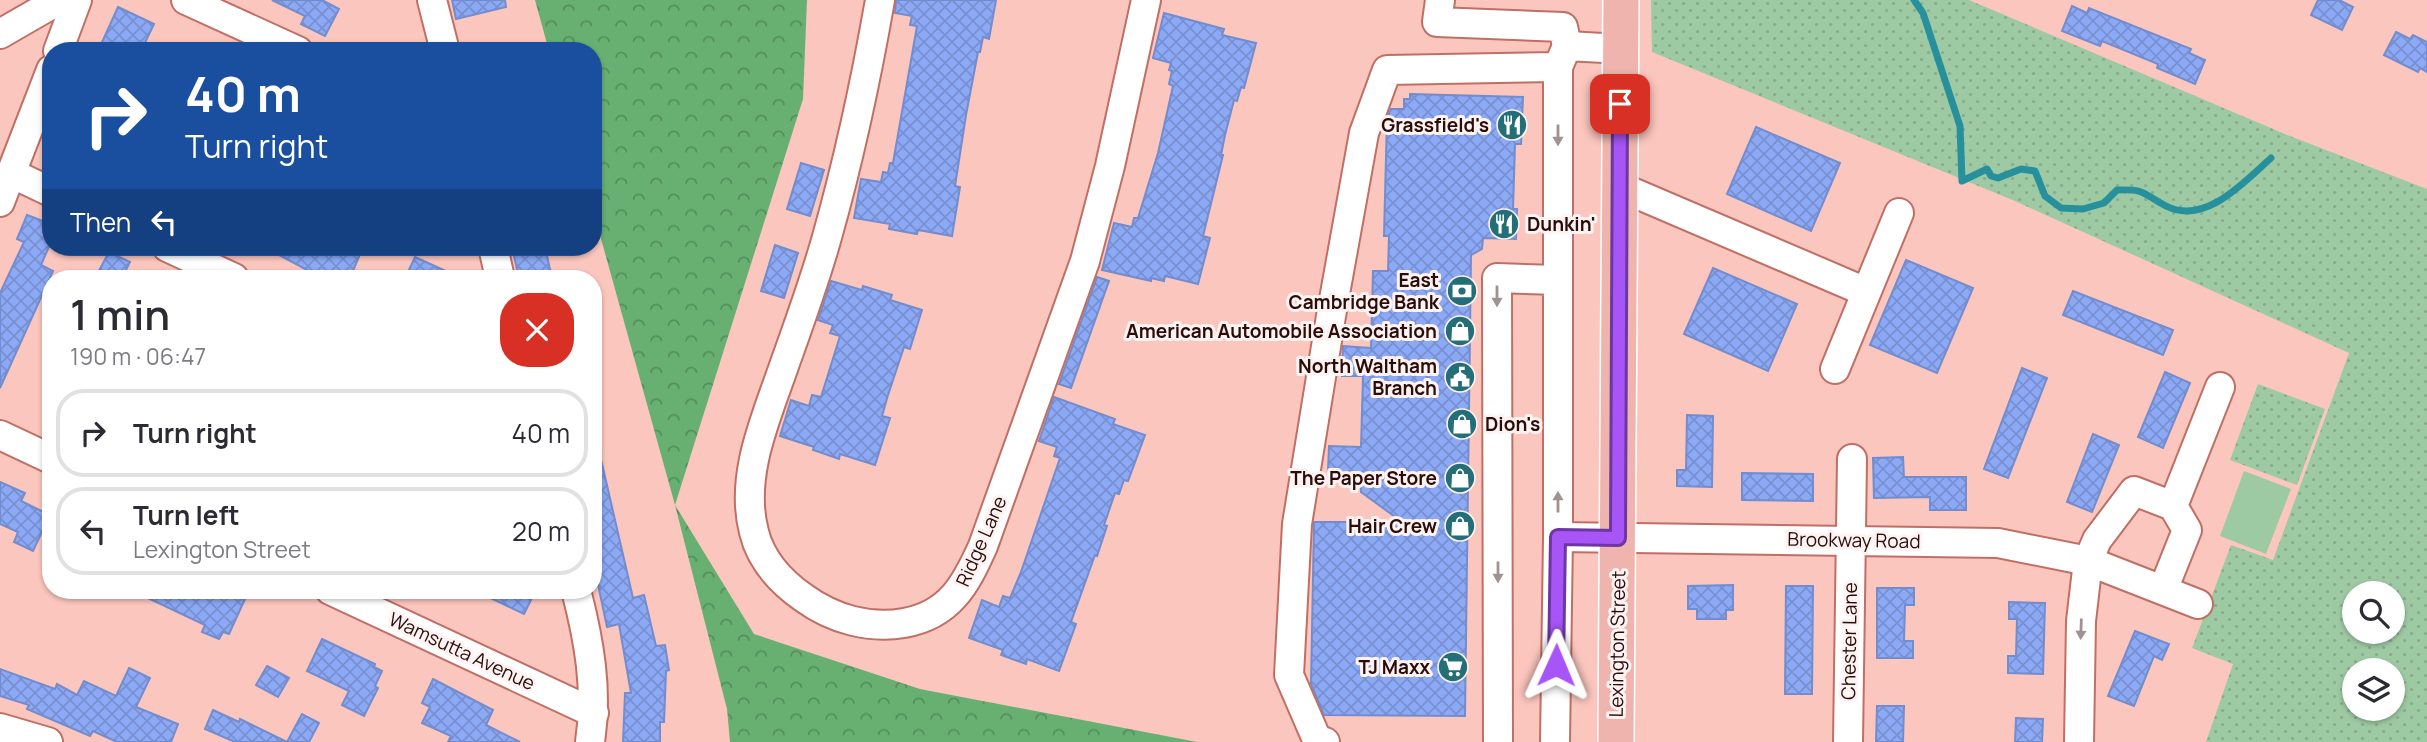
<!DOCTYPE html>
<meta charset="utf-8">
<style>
:root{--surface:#fff;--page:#f2f2f3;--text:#2b2b33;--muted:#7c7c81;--line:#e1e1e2}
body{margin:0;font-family:Manrope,sans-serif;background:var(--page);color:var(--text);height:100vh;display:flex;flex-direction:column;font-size:26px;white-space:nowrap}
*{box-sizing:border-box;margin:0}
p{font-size:23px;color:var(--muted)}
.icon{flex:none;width:38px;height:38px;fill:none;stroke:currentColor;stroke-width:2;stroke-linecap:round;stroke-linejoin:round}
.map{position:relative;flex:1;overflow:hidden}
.sheet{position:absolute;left:42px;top:270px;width:560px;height:329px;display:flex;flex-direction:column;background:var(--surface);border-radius:28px;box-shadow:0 2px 5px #0004}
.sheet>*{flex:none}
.hud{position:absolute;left:42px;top:42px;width:560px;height:214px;border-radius:28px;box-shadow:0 2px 5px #0004;background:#1a4fa0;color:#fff;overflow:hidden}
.buttons{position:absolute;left:2342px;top:581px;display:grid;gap:14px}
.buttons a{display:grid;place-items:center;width:63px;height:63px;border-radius:50%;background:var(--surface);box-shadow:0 2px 5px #0004;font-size:35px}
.pin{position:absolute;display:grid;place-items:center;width:60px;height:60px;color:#fff;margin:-30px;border-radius:14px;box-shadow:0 4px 10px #0006}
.me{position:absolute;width:77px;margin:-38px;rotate:1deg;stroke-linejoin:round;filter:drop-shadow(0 0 5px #0008)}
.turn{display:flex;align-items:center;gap:24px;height:147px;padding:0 28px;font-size:32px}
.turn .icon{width:91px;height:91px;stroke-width:2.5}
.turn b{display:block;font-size:49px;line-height:60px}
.then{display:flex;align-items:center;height:66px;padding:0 28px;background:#0003;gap:14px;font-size:26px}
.round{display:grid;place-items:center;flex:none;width:74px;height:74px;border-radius:28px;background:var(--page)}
.headline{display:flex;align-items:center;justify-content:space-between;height:119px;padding:0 28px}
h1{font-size:42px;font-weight:600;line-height:52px}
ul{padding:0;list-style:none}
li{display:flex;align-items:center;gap:21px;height:88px;margin:0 14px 10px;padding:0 14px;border:4px solid var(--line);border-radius:28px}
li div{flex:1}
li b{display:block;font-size:26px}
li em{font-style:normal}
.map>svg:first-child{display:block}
.grass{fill:#9ecaa3}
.forest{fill:url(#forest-crowns)}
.park{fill:url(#park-dots);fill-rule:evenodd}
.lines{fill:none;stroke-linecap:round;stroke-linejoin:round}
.stream{stroke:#27909d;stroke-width:7}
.building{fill:url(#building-cross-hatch);stroke:#738cce;stroke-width:2}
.minor-casing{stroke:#c06f65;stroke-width:32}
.major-casing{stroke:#fff;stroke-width:38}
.minor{stroke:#fff;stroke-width:28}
.major{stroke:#efb4ad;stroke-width:35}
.oneway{fill:#a09290}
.route-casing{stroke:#6d37a1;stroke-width:18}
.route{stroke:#a855f7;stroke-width:12}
.labels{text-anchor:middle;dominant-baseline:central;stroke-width:6;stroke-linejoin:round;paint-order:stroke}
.poi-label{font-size:19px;font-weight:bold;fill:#2b0c09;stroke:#fdf3f2;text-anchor:end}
.street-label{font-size:19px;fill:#2b0c09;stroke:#fdf3f2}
</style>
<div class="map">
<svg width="2427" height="742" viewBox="0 0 2427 742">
<defs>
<pattern id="forest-crowns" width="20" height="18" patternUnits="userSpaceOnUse" patternTransform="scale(1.75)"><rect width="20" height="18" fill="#67b072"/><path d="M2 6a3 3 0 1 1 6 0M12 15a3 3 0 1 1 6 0" fill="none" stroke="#558e5c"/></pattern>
<pattern id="park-dots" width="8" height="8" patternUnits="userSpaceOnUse" patternTransform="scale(1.75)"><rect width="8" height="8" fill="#9ecaa3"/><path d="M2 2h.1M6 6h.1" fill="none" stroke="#88ac8b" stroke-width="1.8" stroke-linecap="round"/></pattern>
<pattern id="building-cross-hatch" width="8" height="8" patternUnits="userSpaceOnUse" patternTransform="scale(1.75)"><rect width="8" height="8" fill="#8ba9f5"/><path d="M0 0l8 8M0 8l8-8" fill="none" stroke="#7890d1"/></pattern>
</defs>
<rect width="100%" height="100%" fill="#fbc6be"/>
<polygon class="grass" points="2244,471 2291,489 2266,554 2220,536"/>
<polygon class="forest" points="535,0 807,0 803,99 675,505 754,634 920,689 1197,742 730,742 727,709 675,505 593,210 593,51 549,51"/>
<g class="park">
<path d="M 1651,0 L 1969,0 L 2285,134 L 2427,189 L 2427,742 L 2206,742 L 2233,664 L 2192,648 L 2231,545 L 2273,560 L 2349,353 L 2015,201 L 1652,52 ZM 2354,593 L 2392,593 L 2392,632 L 2354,632 ZM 2354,670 L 2392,670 L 2392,709 L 2354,709 Z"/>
<polygon points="2258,384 2325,409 2297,485 2230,460"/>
</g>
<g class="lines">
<path class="stream" d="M 1914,0 L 1923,13 L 1960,126 L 1962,181 L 1987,169 L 1991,176 L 1998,178 L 2021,169 L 2035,171 L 2045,196 L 2061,208 L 2083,209 L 2104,203 L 2117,190 C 2147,189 2141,193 2166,206 C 2205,226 2244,182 2271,158"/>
</g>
<g class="building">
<polygon points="272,0 322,0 339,9 325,36 301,24 305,16"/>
<polygon points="452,0 505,0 506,7 456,19"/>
<polygon points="896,0 996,0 989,39 983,37 980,52 978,52 966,115 955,186 960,187 952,236 918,230 917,234 889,229 890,224 854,218 861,179 881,182 883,172 888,173 890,163 893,163 917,26 910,25 912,16 895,13"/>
<polygon points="2318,0 2339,0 2353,7 2342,30 2311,15"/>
<polygon points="2072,6 2087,13 2089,8 2191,49 2189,53 2205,60 2195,84 2157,68 2158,64 2102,41 2100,46 2062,31"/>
<polygon points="118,7 154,24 141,51 98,51"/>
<polygon points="1164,13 1224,29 1222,35 1256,43 1244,88 1241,87 1237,101 1234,100 1225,135 1221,155 1223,155 1203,236 1210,238 1198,284 1165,276 1164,281 1151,278 1151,281 1102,270 1114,223 1132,227 1134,218 1138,218 1158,153 1173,86 1169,84 1172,71 1169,70 1171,63 1153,58"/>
<polygon points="2396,32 2410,39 2413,35 2427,42 2427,72 2420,68 2418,72 2384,55"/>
<polygon points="1410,94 1523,97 1521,144 1515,144 1513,209 1517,209 1516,239 1483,238 1482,249 1471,255 1465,716 1324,715 1311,684 1314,522 1402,522 1361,492 1361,486 1328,471 1329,446 1361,447 1363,376 1342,376 1343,346 1371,348 1373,271 1388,271 1389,236 1384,236 1387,118 1391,109 1404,109 1404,99 1410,99"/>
<polygon points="1756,127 1840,163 1811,231 1727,194"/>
<polygon points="801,163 824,170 810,216 787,209"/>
<polygon points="27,215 51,224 51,242 41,265 53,271 0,388 0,293 24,242 17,239"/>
<polygon points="775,245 798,253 784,298 761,291"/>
<polygon points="264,247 363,247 350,278 330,278 309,271"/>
<polygon points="512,247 545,247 552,278 519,278"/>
<polygon points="109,252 130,262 122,278 95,278"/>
<polygon points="415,257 461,278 405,278"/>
<polygon points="1906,260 1973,288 1937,373 1870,345"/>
<polygon points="1713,268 1797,304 1768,371 1684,334"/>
<polygon points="1097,277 1109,281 1071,388 1059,384"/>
<polygon points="831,281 862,290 863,286 892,295 890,300 922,310 910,349 904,347 888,395 882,416 890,418 875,465 840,454 839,459 813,450 814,447 780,436 791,400 809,406 812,395 821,397 840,336 830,333 833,325 818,320"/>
<polygon points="2073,291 2173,330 2163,355 2063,315"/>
<polygon points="2022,368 2047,378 2008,478 1984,469"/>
<polygon points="2165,372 2190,383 2163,448 2138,437"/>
<polygon points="1054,397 1115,419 1113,424 1145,435 1128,481 1124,480 1119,494 1115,493 1104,525 1107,526 1097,556 1095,555 1071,622 1076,624 1059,671 1027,659 1026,664 1001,655 1003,650 969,638 982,600 999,607 1003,596 1010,598 1021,572 1060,458 1054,456 1057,447 1039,441"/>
<polygon points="1687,415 1713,416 1712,487 1677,486 1677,470 1686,470"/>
<polygon points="2093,434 2119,445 2092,512 2067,502"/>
<polygon points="600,455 633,598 644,595 656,646 665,645 669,670 666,671 664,722 660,722 660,742 623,742 625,693 631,693 619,624 607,627 593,561 593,456"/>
<polygon points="1903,457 1904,477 1966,477 1966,510 1930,510 1930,497 1874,498 1873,458"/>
<polygon points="1742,473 1813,474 1813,501 1742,500"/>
<polygon points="0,482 25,493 21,501 50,515 33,551 14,542 18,532 0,524"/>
<polygon points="1733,585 1733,610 1726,610 1726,619 1697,619 1697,609 1688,609 1688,586"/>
<polygon points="1786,586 1813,586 1812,694 1785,694"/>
<polygon points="1877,588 1914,588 1914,605 1905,605 1904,641 1913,641 1913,658 1877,658"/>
<polygon points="131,590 203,590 217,596 220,590 239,590 237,596 245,599 229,634 223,632 219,639 202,632 205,625"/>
<polygon points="474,590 536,590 524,614"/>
<polygon points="2009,602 2045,603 2043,674 2008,673 2008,656 2016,656 2017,619 2009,619"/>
<polygon points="2135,631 2169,644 2162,660 2154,656 2134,706 2108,696"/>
<polygon points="322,639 375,664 374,667 382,671 375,686 378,688 364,716 342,705 349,691 307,671"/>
<polygon points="267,666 289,678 278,697 256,685"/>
<polygon points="129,668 150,678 136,707 178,724 171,742 117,742 93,731 90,736 27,709 29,705 0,696 0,669 55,689 57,684 77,695 84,681 116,696"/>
<polygon points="433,679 493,710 486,725 520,742 448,742 451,736 422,723 430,707 422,703"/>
<polygon points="1877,706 1904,706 1903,742 1876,742"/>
<polygon points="213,710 239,722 240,719 287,742 302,714 319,723 309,742 235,742 205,729"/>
<polygon points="2016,718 2043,719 2042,742 2015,742"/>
</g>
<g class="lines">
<g class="minor-casing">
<g id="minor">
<polyline points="186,0 298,51"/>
<polyline points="432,0 445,51"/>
<path d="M 880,0 C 866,80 849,159 827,237 C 815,280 800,321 785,363 C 767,416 739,475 754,532 C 761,561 781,582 804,598 C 833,619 869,629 904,623 C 950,615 966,584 983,546 L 1085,261 L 1110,166 L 1146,0"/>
<polyline points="1440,0 1437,22 1563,27 1567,46"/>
<polyline points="0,34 59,0"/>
<polyline points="58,51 77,0"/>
<polyline points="11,173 51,192"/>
<polyline points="1618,186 1866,292"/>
<polyline points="0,202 51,70"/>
<polyline points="167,247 234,278"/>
<polyline points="493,247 500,278"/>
<polyline points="1558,280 1558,67"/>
<polyline points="1835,369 1899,213"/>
<polyline points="0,435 51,459"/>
<polyline points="1558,537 1998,543 2088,561 2198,604"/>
<polyline points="330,590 594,713"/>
<path d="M 576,590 C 589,640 598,690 590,742"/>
<polyline points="2163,590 2187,530 2173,506 2220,387"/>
<polyline points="0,728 48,742"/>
<polyline points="1325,742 1318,742 1289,675 1297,524 1331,316 1364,133 1387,70 1558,67 1567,46 1622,49"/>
<polyline points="1498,742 1497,278 1558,280 1558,537 1555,742"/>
<polyline points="1848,742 1852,459"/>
<polyline points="2079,742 2081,621 2088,561 2097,540 2134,491 2173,506"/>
</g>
</g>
<g class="major-casing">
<polyline id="major" points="1616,742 1621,0"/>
</g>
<use href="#minor" class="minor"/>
<use href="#major" class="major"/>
</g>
<defs><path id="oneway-solid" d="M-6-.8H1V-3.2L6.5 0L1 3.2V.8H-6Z" transform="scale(1.75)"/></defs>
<g class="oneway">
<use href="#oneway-solid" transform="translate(1558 135) rotate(90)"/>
<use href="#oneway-solid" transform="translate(1497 296) rotate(90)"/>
<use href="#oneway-solid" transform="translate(1558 502) rotate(-90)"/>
<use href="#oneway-solid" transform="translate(1498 572) rotate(90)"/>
<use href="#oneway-solid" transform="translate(2081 629) rotate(92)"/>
</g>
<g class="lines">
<g class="route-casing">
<polyline id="route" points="1556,665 1558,537 1618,538 1620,104"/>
</g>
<use href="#route" class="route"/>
</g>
<defs>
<g id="restaurant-disc" transform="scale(1.575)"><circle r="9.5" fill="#246e77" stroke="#fdf3f2"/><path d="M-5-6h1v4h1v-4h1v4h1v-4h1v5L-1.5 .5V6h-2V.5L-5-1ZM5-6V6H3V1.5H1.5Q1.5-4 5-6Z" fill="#fff"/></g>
<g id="bank-disc" transform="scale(1.575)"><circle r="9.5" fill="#246e77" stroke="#fdf3f2"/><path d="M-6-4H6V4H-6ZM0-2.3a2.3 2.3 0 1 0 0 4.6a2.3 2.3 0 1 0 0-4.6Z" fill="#fff"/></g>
<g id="shop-disc" transform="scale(1.575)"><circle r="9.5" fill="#246e77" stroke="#fdf3f2"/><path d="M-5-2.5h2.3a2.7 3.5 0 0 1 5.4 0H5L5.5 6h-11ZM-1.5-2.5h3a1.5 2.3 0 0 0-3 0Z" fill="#fff"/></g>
<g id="civic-disc" transform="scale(1.575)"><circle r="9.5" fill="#246e77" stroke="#fdf3f2"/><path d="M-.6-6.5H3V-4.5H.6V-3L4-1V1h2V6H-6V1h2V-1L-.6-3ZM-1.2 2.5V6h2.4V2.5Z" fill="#fff"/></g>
<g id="supermarket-disc" transform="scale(1.575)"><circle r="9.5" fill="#246e77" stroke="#fdf3f2"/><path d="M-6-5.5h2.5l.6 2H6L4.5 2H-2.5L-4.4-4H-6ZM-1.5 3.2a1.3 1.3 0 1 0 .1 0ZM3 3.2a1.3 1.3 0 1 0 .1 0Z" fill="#fff"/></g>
</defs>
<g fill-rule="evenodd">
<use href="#restaurant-disc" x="1512" y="125"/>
<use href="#restaurant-disc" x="1504" y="224"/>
<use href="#bank-disc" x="1462" y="291"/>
<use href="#shop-disc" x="1460" y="331"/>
<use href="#civic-disc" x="1460" y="377"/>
<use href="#shop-disc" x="1462" y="424"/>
<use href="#shop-disc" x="1460" y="478"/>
<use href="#shop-disc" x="1460" y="526"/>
<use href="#supermarket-disc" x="1453" y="667"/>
</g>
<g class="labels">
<g class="poi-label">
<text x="1489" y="125">Grassfield's</text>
<text x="1527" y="224" text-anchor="start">Dunkin'</text>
<text x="1439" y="280">East<tspan x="1439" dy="22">Cambridge Bank</tspan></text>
<text x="1437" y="331">American Automobile Association</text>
<text x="1437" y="366">North Waltham<tspan x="1437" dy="22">Branch</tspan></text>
<text x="1485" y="424" text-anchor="start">Dion's</text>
<text x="1437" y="478">The Paper Store</text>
<text x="1437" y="526">Hair Crew</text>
<text x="1430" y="667">TJ Maxx</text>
</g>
<g class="street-label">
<text transform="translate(1854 540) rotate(1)">Brookway Road</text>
<text transform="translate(981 541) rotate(-66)">Ridge Lane</text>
<text transform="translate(1849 641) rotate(-89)">Chester Lane</text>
<text transform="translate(1617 644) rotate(-89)">Lexington Street</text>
<text transform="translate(462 651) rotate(25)">Wamsutta Avenue</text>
</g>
</g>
</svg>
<div class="buttons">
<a><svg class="icon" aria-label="search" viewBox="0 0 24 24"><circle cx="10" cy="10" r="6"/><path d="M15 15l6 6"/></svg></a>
<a><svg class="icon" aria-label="layers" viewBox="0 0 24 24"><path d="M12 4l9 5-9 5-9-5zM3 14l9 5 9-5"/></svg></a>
</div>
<div class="pin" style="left:1620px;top:104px;background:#d93025"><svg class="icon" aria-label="arrive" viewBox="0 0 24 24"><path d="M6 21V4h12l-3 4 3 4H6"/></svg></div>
<svg class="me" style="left:1556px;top:665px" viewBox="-20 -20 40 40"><path d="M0-17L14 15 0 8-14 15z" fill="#a855f7" stroke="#fff" stroke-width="4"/></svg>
<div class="hud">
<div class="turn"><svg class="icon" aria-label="right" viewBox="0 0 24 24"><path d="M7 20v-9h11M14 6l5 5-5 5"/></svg><div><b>40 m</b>Turn right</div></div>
<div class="then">Then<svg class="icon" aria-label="left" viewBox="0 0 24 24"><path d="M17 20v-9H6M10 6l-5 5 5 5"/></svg></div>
</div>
<section class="sheet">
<div class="headline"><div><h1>1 min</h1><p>190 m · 06:47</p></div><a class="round" style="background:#d93025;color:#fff"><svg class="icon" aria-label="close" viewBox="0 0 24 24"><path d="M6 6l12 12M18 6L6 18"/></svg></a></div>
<ul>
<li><svg class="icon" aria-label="right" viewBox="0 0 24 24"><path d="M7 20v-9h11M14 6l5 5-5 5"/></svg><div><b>Turn right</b></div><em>40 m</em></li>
<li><svg class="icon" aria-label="left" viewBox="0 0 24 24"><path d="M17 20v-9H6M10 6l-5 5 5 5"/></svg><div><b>Turn left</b><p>Lexington Street</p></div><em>20 m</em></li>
</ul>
</section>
</div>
